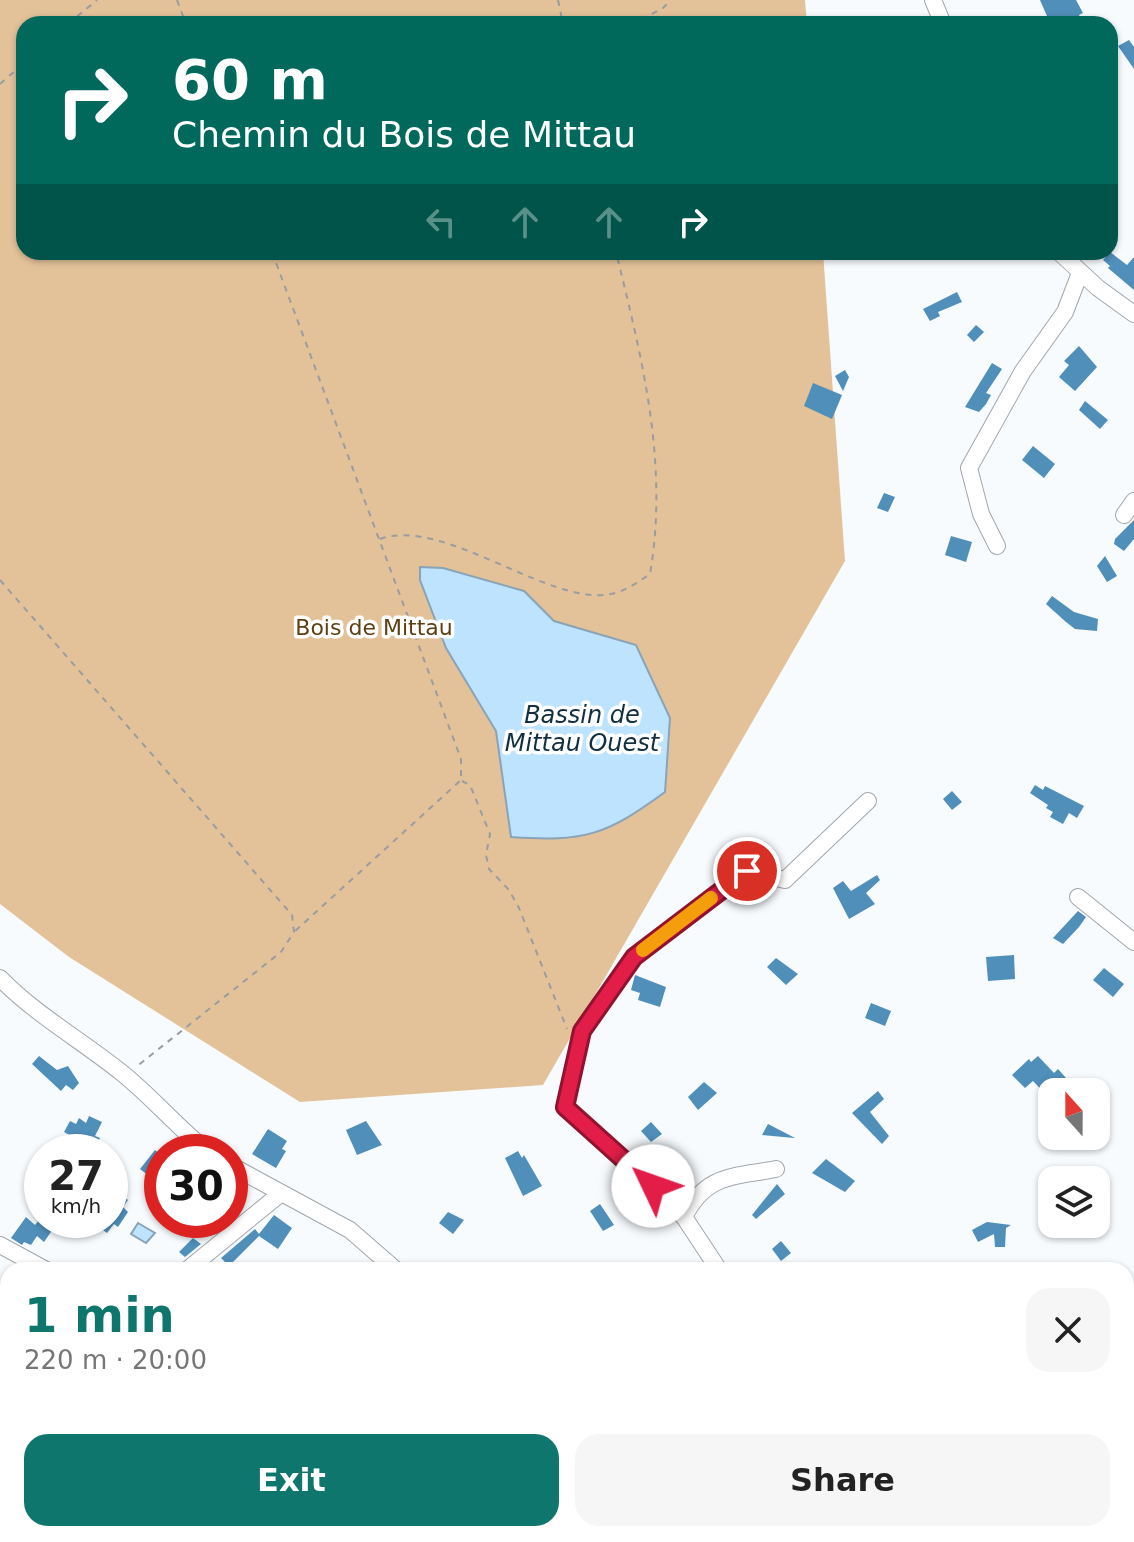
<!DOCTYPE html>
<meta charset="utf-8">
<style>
:root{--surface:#fff;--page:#f6f6f6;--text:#222;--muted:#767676;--accent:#0f766e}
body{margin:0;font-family:"DejaVu Sans",sans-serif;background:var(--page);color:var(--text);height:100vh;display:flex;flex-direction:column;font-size:30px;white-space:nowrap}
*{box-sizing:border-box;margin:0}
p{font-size:26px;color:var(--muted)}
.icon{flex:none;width:44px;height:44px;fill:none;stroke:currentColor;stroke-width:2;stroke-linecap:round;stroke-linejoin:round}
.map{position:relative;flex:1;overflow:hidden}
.drawer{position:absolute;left:0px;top:1262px;width:1134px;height:280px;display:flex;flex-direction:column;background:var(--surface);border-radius:24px 24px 0 0;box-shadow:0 2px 6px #0004}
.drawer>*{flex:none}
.banner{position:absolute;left:16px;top:16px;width:1102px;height:244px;border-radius:24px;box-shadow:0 2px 6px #0004;background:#00695c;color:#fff;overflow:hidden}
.needle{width:52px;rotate:339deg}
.tools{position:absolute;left:1038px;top:1078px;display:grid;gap:16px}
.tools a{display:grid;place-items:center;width:72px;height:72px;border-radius:16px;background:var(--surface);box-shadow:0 2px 6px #0004;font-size:40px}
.speed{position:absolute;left:24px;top:1134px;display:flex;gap:16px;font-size:40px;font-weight:700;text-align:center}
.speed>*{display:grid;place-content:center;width:104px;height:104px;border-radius:50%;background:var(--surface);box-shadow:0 2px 6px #0004;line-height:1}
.speed small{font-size:20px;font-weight:400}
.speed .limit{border:12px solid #d22;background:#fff;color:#111}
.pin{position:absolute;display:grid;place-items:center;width:68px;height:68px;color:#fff;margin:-34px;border:4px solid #fff;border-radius:50%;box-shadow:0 2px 8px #0007}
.me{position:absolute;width:88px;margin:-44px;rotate:312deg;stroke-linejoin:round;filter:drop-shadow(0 0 6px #0008)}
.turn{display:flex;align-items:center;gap:28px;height:168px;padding:0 24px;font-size:36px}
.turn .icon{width:104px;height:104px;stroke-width:2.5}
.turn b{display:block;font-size:56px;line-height:68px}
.lanes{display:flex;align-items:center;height:76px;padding:0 24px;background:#0003;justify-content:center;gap:40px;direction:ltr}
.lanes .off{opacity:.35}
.round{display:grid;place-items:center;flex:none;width:84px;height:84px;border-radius:24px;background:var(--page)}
.headline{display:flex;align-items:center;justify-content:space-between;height:136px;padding:0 24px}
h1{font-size:48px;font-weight:700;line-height:60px;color:var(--accent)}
.cta{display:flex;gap:16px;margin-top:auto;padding:16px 24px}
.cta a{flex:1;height:92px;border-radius:24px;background:var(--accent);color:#fff;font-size:32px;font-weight:700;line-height:92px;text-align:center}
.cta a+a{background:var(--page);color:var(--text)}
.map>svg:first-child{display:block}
.green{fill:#e3c29a}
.water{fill:#bee3ff;stroke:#89a3b8;stroke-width:2}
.building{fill:#508fba}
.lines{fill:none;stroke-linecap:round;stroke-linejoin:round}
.minor-casing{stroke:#a1a7ab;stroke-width:18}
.path{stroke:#9a9da0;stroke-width:2;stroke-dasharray:6 6;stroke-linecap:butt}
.minor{stroke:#fff;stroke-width:16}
.route-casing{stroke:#92132f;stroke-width:20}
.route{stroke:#e11d48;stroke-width:14}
.slow{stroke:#f59e0b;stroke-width:14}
.labels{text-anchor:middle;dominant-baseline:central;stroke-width:7;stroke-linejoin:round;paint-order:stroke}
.park-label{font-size:22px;fill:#5e3f12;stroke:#fff}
.water-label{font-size:24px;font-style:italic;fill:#122f42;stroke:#fff}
</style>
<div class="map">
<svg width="1134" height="1542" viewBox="0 0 1134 1542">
<rect width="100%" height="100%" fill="#f7fbfe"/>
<polygon class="green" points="0,0 805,0 807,24 24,24 24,252 823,252 845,561 543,1085 300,1102 69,957 0,904"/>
<g class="water">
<path d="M 420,567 L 443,568 L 524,591 L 554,621 L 636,645 L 670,718 L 665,792 C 605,836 584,842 511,837 L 496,731 L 446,648 L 420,580 Z"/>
<polygon points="138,1223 155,1233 146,1243 131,1234"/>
</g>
<g class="building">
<polygon points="1040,0 1076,0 1083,13 1079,15 1081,19 1072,24 1050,23"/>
<polygon points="1129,40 1134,47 1134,69 1118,46"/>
<polygon points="1110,252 1127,265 1134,257 1134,290 1108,268 1110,266 1103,260"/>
<polygon points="957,292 962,302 938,312 940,316 930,321 923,309"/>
<polygon points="976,325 984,332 974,342 967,335"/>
<polygon points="1079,346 1097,367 1075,391 1059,377 1069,365 1064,361"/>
<polygon points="992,363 1002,369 986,393 991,395 986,404 979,412 965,407"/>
<polygon points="845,370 849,377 843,391 835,376"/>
<polygon points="813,383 842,395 832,419 804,406"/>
<polygon points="1085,401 1108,420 1100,429 1079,410"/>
<polygon points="1033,446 1055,464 1044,478 1022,460"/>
<polygon points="884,493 895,497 888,512 877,508"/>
<polygon points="1134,520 1134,539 1124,551 1114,544 1115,539"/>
<polygon points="951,536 972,542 966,562 945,555"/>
<polygon points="1105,556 1117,576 1107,582 1097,566"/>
<polygon points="1052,596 1074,612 1098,619 1097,631 1075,629 1066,622 1046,604"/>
<polygon points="1035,785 1043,790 1045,786 1084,806 1077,818 1069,813 1063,824 1050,817 1053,812 1046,808 1048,805 1030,793"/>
<polygon points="952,791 962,802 952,810 943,799"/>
<polygon points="877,875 880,880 866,893 875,904 849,919 833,888 843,881 851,891"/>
<polygon points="1078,911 1086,917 1079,927 1063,944 1053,938"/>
<polygon points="1014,955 1015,979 988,981 986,957"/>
<polygon points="776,958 798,974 786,985 767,967"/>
<polygon points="1104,968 1124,984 1113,997 1093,980"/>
<polygon points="635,975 666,987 660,1007 638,1000 640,993 631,990"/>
<polygon points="871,1003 891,1011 885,1026 865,1018"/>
<polygon points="39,1056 57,1070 68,1066 79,1083 73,1090 66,1085 61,1091 32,1064"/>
<polygon points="1038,1056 1054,1073 1058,1069 1066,1078 1047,1096 1033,1081 1025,1088 1012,1075 1029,1059 1031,1062"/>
<polygon points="704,1082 717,1093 698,1110 688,1097"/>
<polygon points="878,1091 884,1099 870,1112 889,1136 882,1144 852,1113"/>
<polygon points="89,1116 102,1122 95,1136 100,1138 95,1149 64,1132 70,1121 76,1124 79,1118 86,1123"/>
<polygon points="366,1121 382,1145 357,1155 346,1130"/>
<polygon points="651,1122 662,1134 651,1142 641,1131"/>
<polygon points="768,1124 795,1138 794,1138 762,1135"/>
<polygon points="268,1129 287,1141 282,1149 286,1151 276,1168 252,1154"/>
<polygon points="155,1150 162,1156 162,1186 140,1169"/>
<polygon points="518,1151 522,1158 524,1155 542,1186 523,1196 505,1158"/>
<polygon points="826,1159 855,1181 845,1192 812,1173"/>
<polygon points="777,1184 785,1194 756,1219 752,1215"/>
<polygon points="110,1193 117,1197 120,1194 128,1200 123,1207 128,1212 118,1227 114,1224 107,1233 89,1220 110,1220"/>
<polygon points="600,1204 614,1225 603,1231 590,1211"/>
<polygon points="448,1212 464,1220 453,1234 439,1223"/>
<polygon points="274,1215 292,1228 278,1249 259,1236 229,1266 221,1258 255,1229 259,1234"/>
<polygon points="26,1217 35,1225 39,1220 53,1229 44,1242 37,1236 31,1245 24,1242 22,1245 11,1238"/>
<polygon points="987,1222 1011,1225 1006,1228 1005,1247 995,1247 994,1234 978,1242 972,1230"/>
<polygon points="193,1238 201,1244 185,1257 179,1252"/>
<polygon points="781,1241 791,1253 781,1261 772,1249"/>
</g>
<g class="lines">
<g class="minor-casing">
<g id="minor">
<polyline points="933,0 943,24"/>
<polyline points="1059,252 1098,288 1134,314"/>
<polyline points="1124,515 1134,501"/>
<polyline points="997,546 981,514 969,468 1023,371 1065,312 1080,273"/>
<polyline points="1078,897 1134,942"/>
<path d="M 0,978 C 36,1015 81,1040 122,1073 C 152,1097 177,1127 208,1152"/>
<polyline points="230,1165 350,1230 396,1270"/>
<path d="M 684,1217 C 706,1173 735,1177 776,1169"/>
<polyline points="0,1245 46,1270"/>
<polyline points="187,1270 280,1194"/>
<polyline points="719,1270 684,1217 565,1107 582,1031 634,957 747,871 785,880 868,801"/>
<polyline points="744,1534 763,1542"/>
<polyline points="854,1534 856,1542"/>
<polyline points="1013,1534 1019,1542"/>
<polyline points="613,1542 620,1534"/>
</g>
</g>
<g class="path">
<polyline points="177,0 186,24"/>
<polyline points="558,0 563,24"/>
<polyline points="68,24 97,0"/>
<polyline points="630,24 662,9 671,0"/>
<polyline points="0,84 24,63"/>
<polyline points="272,252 461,759 461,780 294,932"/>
<path d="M 380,539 C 444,516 550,607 611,594 C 626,591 638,582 650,574 C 669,464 642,358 616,252"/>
<polyline points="0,580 292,915 294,932 281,952 136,1067"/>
<polyline points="462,781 470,785 490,834 486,855 489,869 509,890 519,908 567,1029"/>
</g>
<use href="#minor" class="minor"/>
</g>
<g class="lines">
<g class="route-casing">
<polyline id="route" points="653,1186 565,1107 582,1031 634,957 747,871"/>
</g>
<use href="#route" class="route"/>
<polyline class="slow" points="643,950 711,898"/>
</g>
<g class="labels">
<g class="park-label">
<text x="374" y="627">Bois de Mittau</text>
</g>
<g class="water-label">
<text x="582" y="715">Bassin de<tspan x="582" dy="28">Mittau Ouest</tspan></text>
</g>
</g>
</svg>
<div class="tools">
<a><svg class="needle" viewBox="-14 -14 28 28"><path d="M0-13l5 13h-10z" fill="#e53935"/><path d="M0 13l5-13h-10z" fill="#767676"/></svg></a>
<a><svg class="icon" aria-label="layers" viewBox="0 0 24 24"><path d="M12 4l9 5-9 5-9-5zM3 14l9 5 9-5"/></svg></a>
</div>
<div class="speed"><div>27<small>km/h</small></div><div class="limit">30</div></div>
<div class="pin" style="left:747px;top:871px;background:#d93025"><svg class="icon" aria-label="arrive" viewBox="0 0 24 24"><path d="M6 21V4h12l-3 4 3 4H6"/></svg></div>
<svg class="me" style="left:653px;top:1186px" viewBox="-20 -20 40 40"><circle r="19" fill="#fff"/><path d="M0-13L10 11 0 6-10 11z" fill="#e11d48"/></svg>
<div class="banner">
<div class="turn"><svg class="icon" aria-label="right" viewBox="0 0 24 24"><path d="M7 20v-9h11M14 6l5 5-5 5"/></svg><div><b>60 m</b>Chemin du Bois de Mittau</div></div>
<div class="lanes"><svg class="icon off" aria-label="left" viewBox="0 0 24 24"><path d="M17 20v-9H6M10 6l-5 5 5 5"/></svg><svg class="icon off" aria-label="ahead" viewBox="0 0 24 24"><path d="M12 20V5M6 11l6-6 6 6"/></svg><svg class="icon off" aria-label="ahead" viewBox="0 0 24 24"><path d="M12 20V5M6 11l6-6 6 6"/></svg><svg class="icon" aria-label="right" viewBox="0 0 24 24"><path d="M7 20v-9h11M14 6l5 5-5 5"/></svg></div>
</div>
<section class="drawer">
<div class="headline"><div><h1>1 min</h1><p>220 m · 20:00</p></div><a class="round"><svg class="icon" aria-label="close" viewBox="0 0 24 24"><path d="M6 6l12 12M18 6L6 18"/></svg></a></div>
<div class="cta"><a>Exit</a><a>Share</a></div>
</section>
</div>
